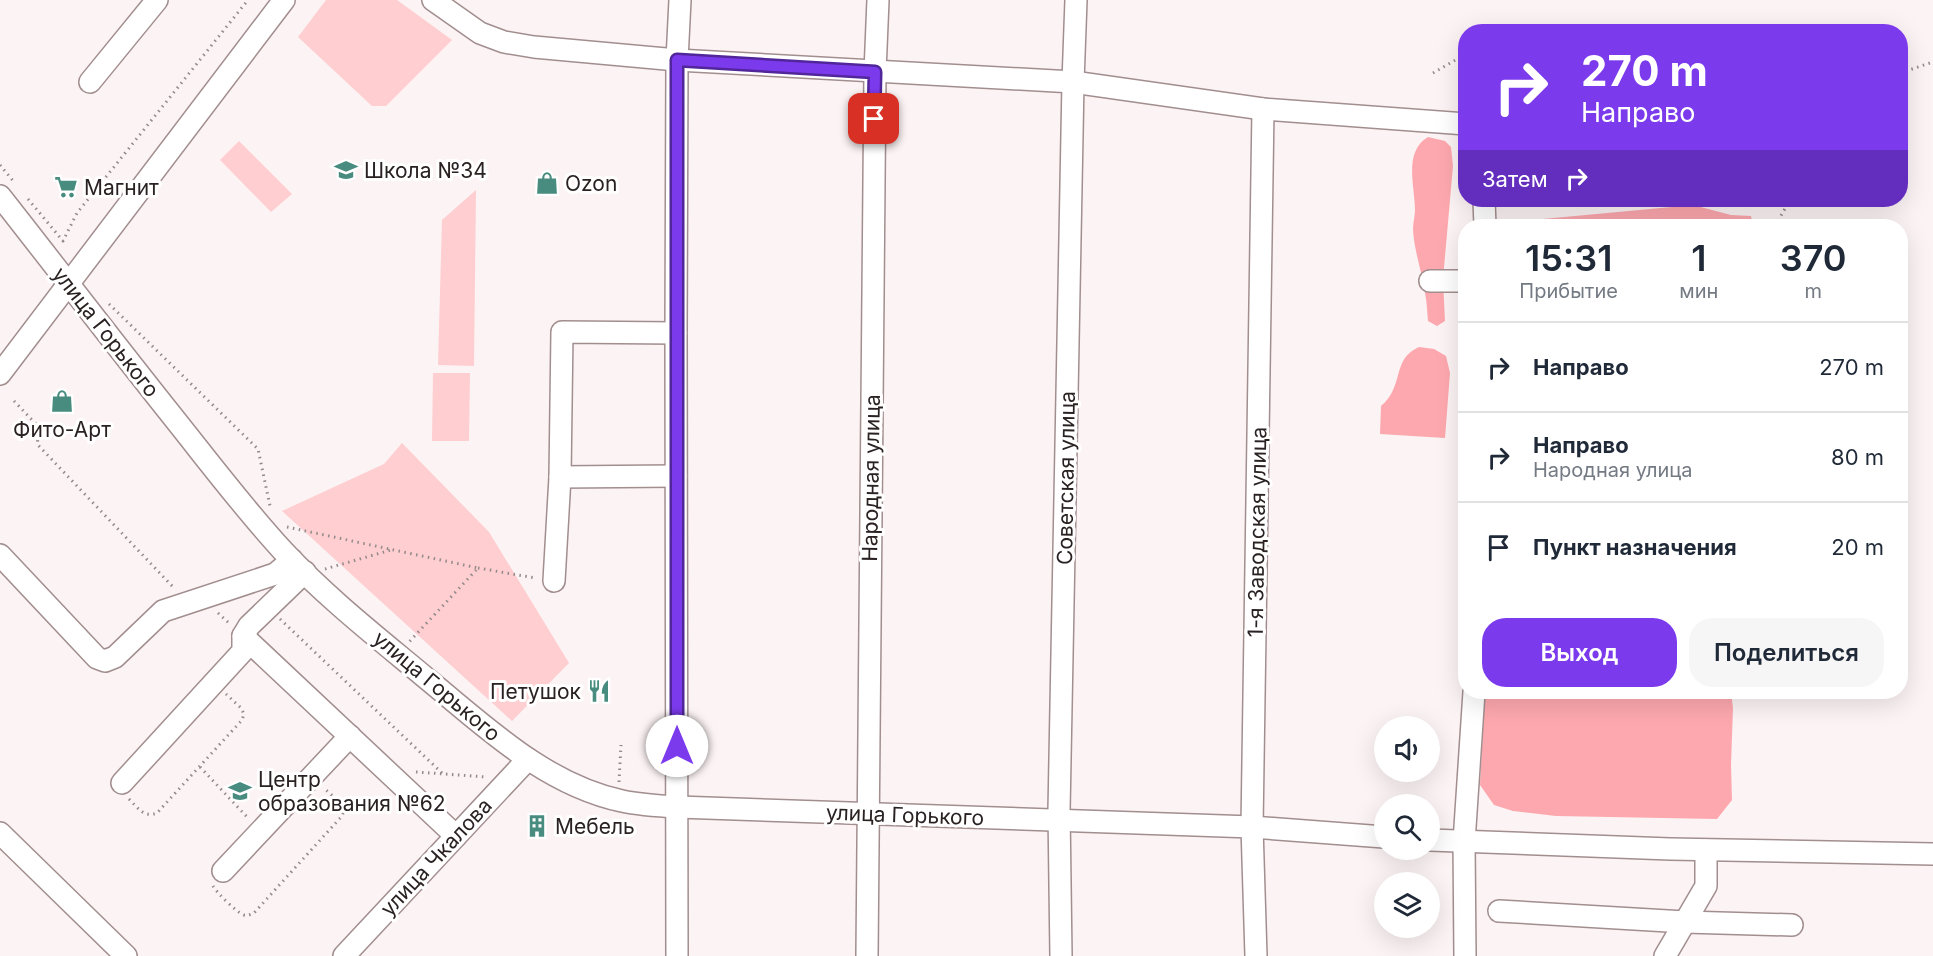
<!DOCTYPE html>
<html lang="ru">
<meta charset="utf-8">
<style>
:root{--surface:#fff;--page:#f6f6f7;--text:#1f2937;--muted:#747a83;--line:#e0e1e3;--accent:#7c3aed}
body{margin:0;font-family:Inter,sans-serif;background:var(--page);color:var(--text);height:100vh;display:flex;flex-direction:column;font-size:22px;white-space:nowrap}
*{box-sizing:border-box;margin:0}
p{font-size:20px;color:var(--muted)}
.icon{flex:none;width:33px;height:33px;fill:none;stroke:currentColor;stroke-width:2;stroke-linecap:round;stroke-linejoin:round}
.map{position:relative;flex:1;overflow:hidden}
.panel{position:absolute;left:1458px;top:219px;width:450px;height:480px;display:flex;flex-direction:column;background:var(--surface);border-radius:24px;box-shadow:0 6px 24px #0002}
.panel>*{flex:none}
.guide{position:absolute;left:1458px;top:24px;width:450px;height:183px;border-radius:24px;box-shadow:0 6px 24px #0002;background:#7c3aed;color:#fff;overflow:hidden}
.tools{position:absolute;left:1374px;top:716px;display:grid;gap:12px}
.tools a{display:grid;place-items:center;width:66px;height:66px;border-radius:50%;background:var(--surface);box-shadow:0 6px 24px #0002;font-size:30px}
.pin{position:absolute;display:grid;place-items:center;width:51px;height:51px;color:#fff;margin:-26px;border-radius:12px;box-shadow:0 3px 9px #0006}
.me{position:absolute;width:66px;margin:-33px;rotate:0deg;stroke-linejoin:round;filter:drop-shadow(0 0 4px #0008)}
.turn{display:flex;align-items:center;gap:21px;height:126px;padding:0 24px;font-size:27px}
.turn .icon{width:78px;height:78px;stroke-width:2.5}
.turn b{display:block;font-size:42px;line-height:51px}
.then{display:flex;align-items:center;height:57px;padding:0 24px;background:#0003;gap:12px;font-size:22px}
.eta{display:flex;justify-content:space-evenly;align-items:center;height:102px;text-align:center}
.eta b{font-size:36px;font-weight:600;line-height:42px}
.primary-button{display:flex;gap:12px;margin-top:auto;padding:12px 24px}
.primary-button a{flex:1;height:69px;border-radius:24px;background:var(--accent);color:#fff;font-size:24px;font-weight:600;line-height:69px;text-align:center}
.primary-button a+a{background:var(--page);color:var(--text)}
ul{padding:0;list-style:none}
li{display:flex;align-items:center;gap:18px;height:90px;padding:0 24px;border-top:2px solid var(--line)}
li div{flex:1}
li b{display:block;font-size:22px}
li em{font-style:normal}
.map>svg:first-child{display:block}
.green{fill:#ffced0}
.forest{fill:#fda8ae}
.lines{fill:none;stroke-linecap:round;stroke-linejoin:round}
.minor-casing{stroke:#a28e8f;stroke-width:24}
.path{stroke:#938a8b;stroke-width:3;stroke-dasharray:1.5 4.5;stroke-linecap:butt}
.minor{stroke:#fff;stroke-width:21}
.route-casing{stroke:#51269a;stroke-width:15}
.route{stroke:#7c3aed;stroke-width:10}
.labels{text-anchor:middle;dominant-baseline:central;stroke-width:6;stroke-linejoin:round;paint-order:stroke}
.poi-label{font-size:21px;fill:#292122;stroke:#fff;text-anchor:start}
.street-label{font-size:21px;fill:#292122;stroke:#fff}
</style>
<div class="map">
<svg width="1933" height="956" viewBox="0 0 1933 956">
<rect width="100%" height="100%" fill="#fcf3f4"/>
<g class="green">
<polygon points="326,0 397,0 452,40 386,106 372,106 298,37"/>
<polygon points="239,141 292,194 271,212 220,160"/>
<polygon points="476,190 474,366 438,365 442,220"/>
<polygon points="433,373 470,373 469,441 432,441"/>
<polygon points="402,443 489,532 569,663 512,721 282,511 384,464"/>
</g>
<g class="forest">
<path d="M 1428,137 L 1445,141 L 1451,147 L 1453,166 L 1443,279 L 1445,321 L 1437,326 L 1428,321 C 1427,312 1427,302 1425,293 C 1422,271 1414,251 1413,229 C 1413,222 1415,216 1415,210 C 1415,186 1403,152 1428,137 Z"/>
<polygon points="1693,205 1731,215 1751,216 1753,226 1499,226 1499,223"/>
<path d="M 1419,347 L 1434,349 L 1446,356 L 1450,373 L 1445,438 L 1380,434 L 1381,406 C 1405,386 1391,359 1419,347 Z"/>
<polygon points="1485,692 1731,692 1733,708 1731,765 1732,800 1717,819 1556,816 1513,811 1494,805 1480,785"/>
</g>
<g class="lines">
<g class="minor-casing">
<g id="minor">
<polyline points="433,0 480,33 504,42 534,47 677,60 1073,82 1263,109 1466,124"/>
<polyline points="90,82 157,0"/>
<path d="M 0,196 C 59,271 117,347 177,422 C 212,466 246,511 284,552 C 329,600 382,641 432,683 C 489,730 547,785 622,801 C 640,805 659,806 678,807 L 1252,827 L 1384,837"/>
<polyline points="1484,200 1485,226"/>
<polyline points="1430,281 1466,281"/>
<polyline points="676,333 562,332 560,477 676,476"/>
<polyline points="0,374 284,0"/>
<polyline points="0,555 97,658 105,661 115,657 163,611 275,574 292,560"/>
<polyline points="554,581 560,477"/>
<polyline points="243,636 456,836"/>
<polyline points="122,783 243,651 243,636 249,626 305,572"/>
<polyline points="0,833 126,956"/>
<polyline points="1430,840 1670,849 1933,854"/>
<polyline points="223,871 350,736"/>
<polyline points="1499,911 1685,922 1792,925"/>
<polyline points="344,956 528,759"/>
<polyline points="677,956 676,333 677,60 680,0"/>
<polyline points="867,956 875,72 878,0"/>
<polyline points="1061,956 1059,811 1073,82 1076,0"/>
<polyline points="1256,956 1252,827 1263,109"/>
<polyline points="1465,956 1464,842 1474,692"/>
<polyline points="1665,956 1706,886 1706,850"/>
</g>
</g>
<g class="path">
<polyline points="1515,32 1522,29 1573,27 1580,32"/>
<polyline points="1433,73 1466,54"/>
<polyline points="1900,73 1933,62"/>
<polyline points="0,165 14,182"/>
<polyline points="28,199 63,241 77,213 248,0"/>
<polyline points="1775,226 1790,200"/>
<polyline points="109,304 258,449 270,506"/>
<polyline points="14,401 36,424 38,445 174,588"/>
<polyline points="287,527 478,568 409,642"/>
<polyline points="478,568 535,578"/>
<polyline points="325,569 391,550"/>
<polyline points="218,613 229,623"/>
<polyline points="280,619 442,773"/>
<polyline points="200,767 249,819"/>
<polyline points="416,772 487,777"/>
<polyline points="619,782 621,745"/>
<path d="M 129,799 C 138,808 144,818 157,813 L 242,720 L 244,714 L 241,708 L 226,694"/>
<path d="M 213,886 C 217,893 236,912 244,915 C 248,916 249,915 254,913 L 342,816 L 344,811 L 342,804 L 326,790"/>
</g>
<use href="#minor" class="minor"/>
</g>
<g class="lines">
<g class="route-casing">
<polyline id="route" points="677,746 677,60 875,72 874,119"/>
</g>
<use href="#route" class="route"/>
</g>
<defs>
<g id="school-bare" transform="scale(1.8)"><path d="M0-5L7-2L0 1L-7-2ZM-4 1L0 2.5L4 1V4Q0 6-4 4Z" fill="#488c7f" stroke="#fff" stroke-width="2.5" paint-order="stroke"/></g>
<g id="shop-bare" transform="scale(1.8)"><path d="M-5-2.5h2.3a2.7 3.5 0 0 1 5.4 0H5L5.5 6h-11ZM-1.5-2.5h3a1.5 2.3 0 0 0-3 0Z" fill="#488c7f" stroke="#fff" stroke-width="2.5" paint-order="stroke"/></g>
<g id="supermarket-bare" transform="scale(1.8)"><path d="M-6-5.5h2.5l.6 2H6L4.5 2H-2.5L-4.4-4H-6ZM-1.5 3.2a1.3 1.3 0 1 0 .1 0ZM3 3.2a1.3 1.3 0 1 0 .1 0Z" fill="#488c7f" stroke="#fff" stroke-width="2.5" paint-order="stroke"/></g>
<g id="restaurant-bare" transform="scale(1.8)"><path d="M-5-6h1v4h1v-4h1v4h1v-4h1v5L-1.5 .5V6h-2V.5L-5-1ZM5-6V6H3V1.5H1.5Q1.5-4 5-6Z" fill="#488c7f" stroke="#fff" stroke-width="2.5" paint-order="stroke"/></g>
<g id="building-bare" transform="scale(1.8)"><path d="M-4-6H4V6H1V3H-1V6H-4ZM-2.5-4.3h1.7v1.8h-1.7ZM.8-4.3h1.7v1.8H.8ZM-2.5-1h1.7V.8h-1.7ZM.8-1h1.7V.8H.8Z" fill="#488c7f" stroke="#fff" stroke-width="2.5" paint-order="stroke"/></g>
</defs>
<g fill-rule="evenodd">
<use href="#school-bare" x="346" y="170"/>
<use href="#shop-bare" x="547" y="183"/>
<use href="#supermarket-bare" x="66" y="187"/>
<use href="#shop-bare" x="62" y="401"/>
<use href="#restaurant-bare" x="599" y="691"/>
<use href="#school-bare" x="240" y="791"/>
<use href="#building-bare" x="537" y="826"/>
</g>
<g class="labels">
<g class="poi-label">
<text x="364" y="170">Школа №34</text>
<text x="565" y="183">Ozon</text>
<text x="84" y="187">Магнит</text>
<text x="62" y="429" text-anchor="middle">Фито-Арт</text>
<text x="581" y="691" text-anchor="end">Петушок</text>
<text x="258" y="779">Центр<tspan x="258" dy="24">образования №62</tspan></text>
<text x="555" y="826">Мебель</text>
</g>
<g class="street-label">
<text transform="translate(106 332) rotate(52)">улица Горького</text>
<text transform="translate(871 478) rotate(-89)">Народная улица</text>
<text transform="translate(1066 478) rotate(-89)">Советская улица</text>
<text transform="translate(1257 532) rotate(-89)">1-я Заводская улица</text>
<text transform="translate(437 686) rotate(40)">улица Горького</text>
<text transform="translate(905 815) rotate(2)">улица Горького</text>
<text transform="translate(436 857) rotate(-47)">улица Чкалова</text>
</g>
</g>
</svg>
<div class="tools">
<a><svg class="icon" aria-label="sound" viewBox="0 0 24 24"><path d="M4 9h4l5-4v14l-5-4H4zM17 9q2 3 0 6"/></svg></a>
<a><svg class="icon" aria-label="search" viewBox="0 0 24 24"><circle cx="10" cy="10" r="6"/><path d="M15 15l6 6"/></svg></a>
<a><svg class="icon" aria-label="layers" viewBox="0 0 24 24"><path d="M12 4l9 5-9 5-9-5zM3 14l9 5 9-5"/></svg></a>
</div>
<div class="pin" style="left:874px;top:119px;background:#d93025"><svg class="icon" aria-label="arrive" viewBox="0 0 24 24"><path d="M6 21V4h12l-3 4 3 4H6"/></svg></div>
<svg class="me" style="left:677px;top:746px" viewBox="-20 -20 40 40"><circle r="19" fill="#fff"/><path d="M0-13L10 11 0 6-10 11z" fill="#7c3aed"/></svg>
<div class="guide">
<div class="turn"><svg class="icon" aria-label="right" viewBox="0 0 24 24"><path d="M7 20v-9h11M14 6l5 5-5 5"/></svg><div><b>270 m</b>Направо</div></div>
<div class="then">Затем<svg class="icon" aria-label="right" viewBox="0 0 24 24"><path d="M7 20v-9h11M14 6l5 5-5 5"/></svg></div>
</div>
<section class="panel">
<div class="eta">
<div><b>15:31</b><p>Прибытие</p></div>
<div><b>1</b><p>мин</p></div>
<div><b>370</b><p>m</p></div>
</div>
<ul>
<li><svg class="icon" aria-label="right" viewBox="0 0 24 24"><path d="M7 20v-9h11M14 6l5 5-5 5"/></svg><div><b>Направо</b></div><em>270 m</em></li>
<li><svg class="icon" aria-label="right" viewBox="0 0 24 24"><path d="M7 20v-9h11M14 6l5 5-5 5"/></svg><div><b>Направо</b><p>Народная улица</p></div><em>80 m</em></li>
<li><svg class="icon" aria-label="arrive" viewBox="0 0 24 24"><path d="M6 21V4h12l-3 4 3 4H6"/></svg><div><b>Пункт назначения</b></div><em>20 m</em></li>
</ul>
<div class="primary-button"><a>Выход</a><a>Поделиться</a></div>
</section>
</div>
